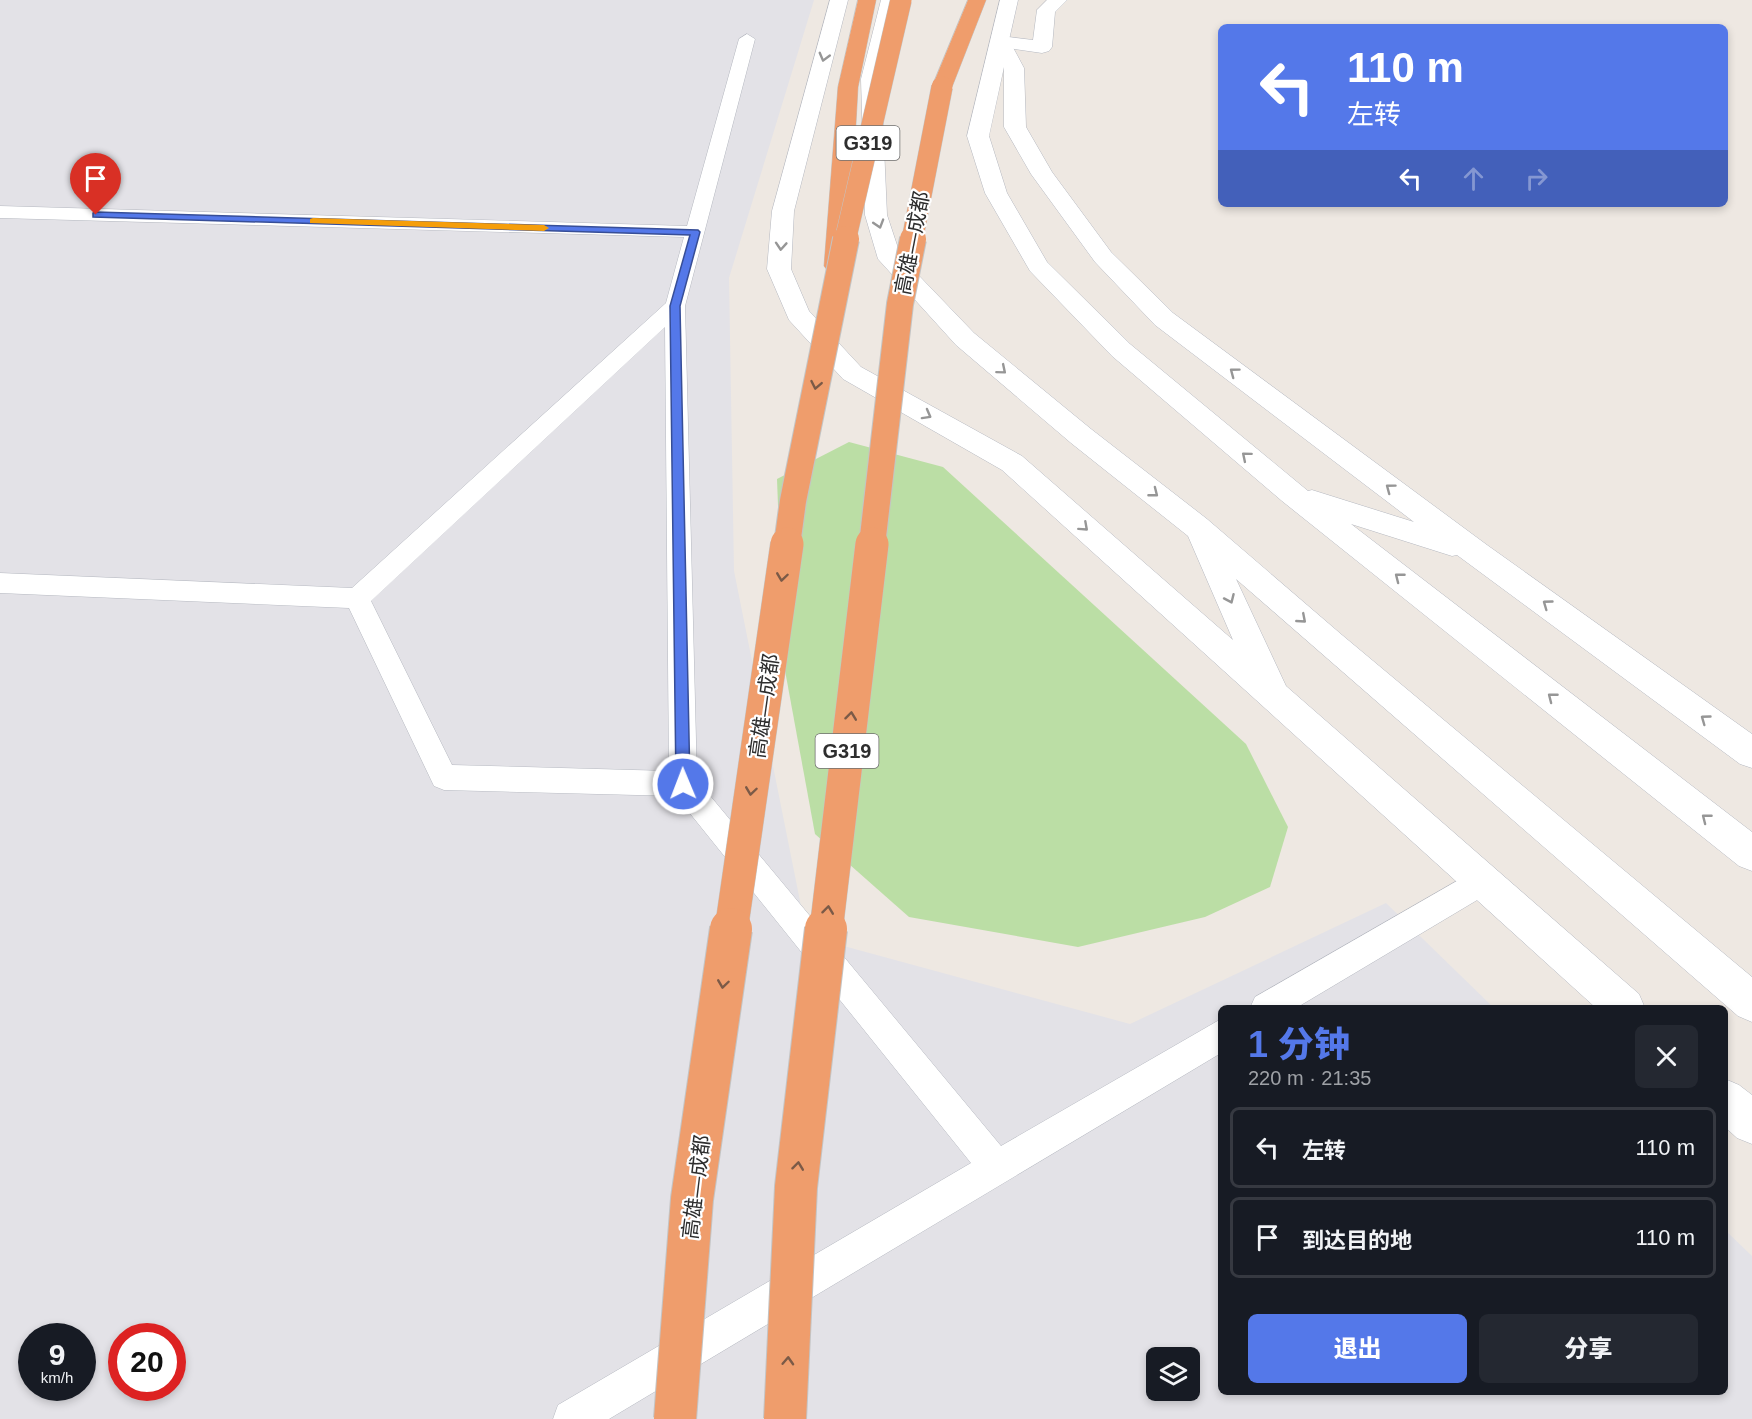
<!DOCTYPE html>
<html lang="zh">
<meta charset="utf-8">
<style>
:root{--surface:#171b24;--page:#242831;--text:#f1f3f6;--muted:#9ea1a6;--line:#363941;--accent:#5478e9}
body{margin:0;font-family:Helvetica,"Noto Sans SC",sans-serif;background:var(--page);color:var(--text);height:100vh;display:flex;flex-direction:column;font-size:22px;white-space:nowrap}
*{box-sizing:border-box;margin:0}
p{font-size:20px;color:var(--muted)}
.icon{flex:none;width:33px;height:33px;fill:none;stroke:currentColor;stroke-width:2;stroke-linecap:round;stroke-linejoin:round}
.map{position:relative;flex:1;overflow:hidden}
.details{position:absolute;left:1218px;top:1005px;width:510px;height:390px;display:flex;flex-direction:column;background:var(--surface);border-radius:9px;box-shadow:0 3px 9px #0003}
.details>*{flex:none}
.top-card{position:absolute;left:1218px;top:24px;width:510px;height:183px;border-radius:9px;box-shadow:0 3px 9px #0003;background:#5478e9;color:#fff;overflow:hidden}
.controls{position:absolute;left:1146px;top:1347px;display:grid;gap:12px}
.controls a{display:grid;place-items:center;width:54px;height:54px;border-radius:9px;background:var(--surface);box-shadow:0 3px 9px #0003;font-size:30px}
.speed{position:absolute;left:18px;top:1323px;display:flex;gap:12px;font-size:30px;font-weight:700;text-align:center}
.speed>*{display:grid;place-content:center;width:78px;height:78px;border-radius:50%;background:var(--surface);box-shadow:0 3px 9px #0003;line-height:1}
.speed small{font-size:15px;font-weight:400}
.speed .limit{border:9px solid #d22;background:#fff;color:#111}
.pin{position:absolute;display:grid;place-items:center;width:51px;height:51px;color:#fff;margin:-62px -26px;border-radius:50% 50% 50% 0;rotate:-45deg;box-shadow:0 0 6px #0007}
.pin .icon{rotate:45deg}
.me{position:absolute;width:66px;margin:-33px;rotate:359deg;stroke-linejoin:round;filter:drop-shadow(0 0 4px #0008)}
.turn{display:flex;align-items:center;gap:21px;height:126px;padding:0 30px;font-size:27px}
.turn .icon{width:78px;height:78px;stroke-width:2.5}
.turn b{display:block;font-size:42px;line-height:51px}
.lanes{display:flex;align-items:center;height:57px;padding:0 30px;background:#0003;justify-content:center;gap:30px;direction:ltr}
.lanes .off{opacity:.35}
.round{display:grid;place-items:center;flex:none;width:63px;height:63px;border-radius:9px;background:var(--page)}
.head{display:flex;align-items:center;justify-content:space-between;height:102px;padding:0 30px}
h1{font-size:36px;font-weight:800;line-height:45px;color:var(--accent)}
.button{display:flex;gap:12px;margin-top:auto;padding:12px 30px}
.button a{flex:1;height:69px;border-radius:9px;background:var(--accent);color:#fff;font-size:24px;font-weight:800;line-height:69px;text-align:center}
.button a+a{background:var(--page);color:var(--text)}
ul{padding:0;list-style:none}
li{display:flex;align-items:center;gap:18px;height:81px;margin:0 12px 9px;padding:0 18px;border:3px solid var(--line);border-radius:9px}
li div{flex:1}
li b{display:block;font-size:22px}
li em{font-style:normal}
.map>svg:first-child{display:block}
.industrial{fill:#e3e2e7;fill-rule:evenodd}
.green{fill:#bbdea5}
.lines{fill:none;stroke-linecap:round;stroke-linejoin:round}
.lane-casing{stroke:#b5b8c0;stroke-width:1}
.street-casing{stroke:#b5b8c0;stroke-width:1}
.secondary-casing{stroke:#b5b8c0;stroke-width:1}
.highway-casing{stroke:#c4c4c4;stroke-width:1}
.lane{fill:#fff;fill-rule:evenodd}
.street{fill:#fff;fill-rule:evenodd}
.secondary{fill:#fff;fill-rule:evenodd}
.highway{fill:#ef9d6c;fill-rule:evenodd}
.highway-bridge-far3-casing{stroke:#c4c4c4;stroke-width:22;stroke-linecap:butt}
.highway-bridge-far2-casing{stroke:#c4c4c4;stroke-width:28;stroke-linecap:butt}
.highway-bridge-far1-casing{stroke:#c4c4c4;stroke-width:34;stroke-linecap:butt}
.highway-bridge-casing{stroke:#c4c4c4;stroke-width:44;stroke-linecap:butt}
.highway-bridge-far3{stroke:#ef9d6c;stroke-width:21}
.highway-bridge-far2{stroke:#ef9d6c;stroke-width:26}
.highway-bridge-far1{stroke:#ef9d6c;stroke-width:33}
.highway-bridge{stroke:#ef9d6c;stroke-width:42}
.oneway{stroke:#969696}
.oneway2{stroke:#7b5a47}
.route{fill:#5478e9;stroke:#374e97;stroke-width:1.5}
.slow{fill:#f59e0b}
.labels{text-anchor:middle;dominant-baseline:central;stroke-width:4.5;stroke-linejoin:round;paint-order:stroke}
.shield{fill:#fff;stroke:#6d6d6d;stroke-width:1.5}
.shield-label{font-size:20px;font-weight:bold;fill:#2e2e2e}
.street-label{font-size:21px;fill:#2e2e2e;stroke:#fff}
</style>
<div class="map">
<svg width="1752" height="1419" viewBox="0 0 1752 1419">
<rect width="100%" height="100%" fill="#eee8e2"/>
<path class="industrial" d="M 0,0 L 814,0 L 729,278 L 734,571 L 807,936 L 1130,1024 L 1386,903 L 1494,1008 L 1221,1008 L 1221,1392 L 1725,1392 L 1725,1230 L 1752,1256 L 1752,1419 L 0,1419 ZM 32,1336 L 82,1336 L 82,1388 L 32,1388 ZM 122,1336 L 172,1336 L 172,1388 L 122,1388 ZM 1156,1358 L 1190,1358 L 1190,1390 L 1156,1390 Z"/>
<polygon class="green" points="849,442 943,467 1246,744 1288,827 1270,887 1205,917 1078,947 909,917 815,834 784,665 777,479"/>
<g class="lines">
<g class="lane-casing">
<g id="lane">
<path d="M 747,34 L 755,39 L 685,306 L 697,780 L 1001,1146 L 1221,1019 L 1221,1053 L 609,1419 L 553,1419 L 558,1405 L 971,1163 L 676,796 L 444,790 L 434,786 L 349,608 L 0,593 L 0,573 L 352,588 L 666,303 L 684,237 L 0,218 L 0,206 L 687,226 L 739,39 ZM 665,327 L 669,771 L 452,765 L 371,601 Z"/>
<polygon points="1483,866 1494,870 1498,880 1494,890 1296,1008 1250,1008 1255,997"/>
</g>
</g>
<g class="street-casing">
<polygon id="street" points="1047,0 1067,0 1055,12 1052,47 1049,51 1042,53 994,46 991,42 994,38 1001,36 1033,40 1037,10"/>
</g>
<g class="secondary-casing">
<g id="secondary">
<polygon points="830,0 848,0 794,211 791,269 809,311 861,367 1022,456 1233,640 1188,536 1071,443 956,345 878,259 865,215 861,79 881,0 899,0 881,79 887,215 901,257 974,333 1091,429 1207,519 1342,635 1752,977 1752,1022 1738,1016 1236,579 1286,686 1639,994 1645,1008 1596,1008 1002,470 843,379 789,320 767,269 772,211"/>
<path d="M 1000,0 L 1018,0 L 1009,40 L 1024,68 L 1026,127 L 1052,172 L 1111,252 L 1173,313 L 1487,545 L 1752,734 L 1752,768 L 1740,764 L 1457,555 L 1452,556 L 1351,524 L 1752,832 L 1752,871 L 1739,866 L 1282,501 L 1112,356 L 1030,271 L 985,193 L 967,136 ZM 1004,67 L 1004,127 L 1031,174 L 1095,262 L 1155,325 L 1414,522 L 1312,490 L 1308,491 L 1130,344 L 1047,262 L 1007,193 L 989,136 Z"/>
<polygon points="1725,1079 1739,1085 1752,1095 1752,1144 1737,1138 1725,1127"/>
</g>
</g>
<g class="highway-casing">
<g id="highway">
<polygon points="858,0 876,0 858,87 848,266 844,271 836,273 828,271 824,266 838,87"/>
<polygon points="968,0 986,0 952,87 949,91 935,91 932,87"/>
</g>
</g>
<use href="#lane" class="lane"/>
<use href="#street" class="street"/>
<use href="#secondary" class="secondary"/>
<use href="#highway" class="highway"/>
<g class="highway-bridge-far3-casing">
<g id="highway-bridge-far3">
<polyline points="845,241 901,0"/>
<polyline points="912,241 942,87"/>
</g>
</g>
<g class="highway-bridge-far2-casing">
<g id="highway-bridge-far2">
<polyline points="787,545 793,501 846,239"/>
<polyline points="872,545 900,304 913,239"/>
</g>
</g>
<g class="highway-bridge-far1-casing">
<g id="highway-bridge-far1">
<polyline points="731,931 787,544"/>
<polyline points="826,931 872,544"/>
</g>
</g>
<g class="highway-bridge-casing">
<g id="highway-bridge">
<polyline points="675,1419 692,1199 731,929"/>
<polyline points="785,1419 796,1187 826,929"/>
</g>
</g>
<use href="#highway-bridge-far3" class="highway-bridge-far3"/>
<use href="#highway-bridge-far2" class="highway-bridge-far2"/>
<use href="#highway-bridge-far1" class="highway-bridge-far1"/>
<use href="#highway-bridge" class="highway-bridge"/>
</g>
<defs><path id="oneway-chevron" d="M-2-3.5L2.5 0L-2 3.5" fill="none" stroke-width="1.6" stroke-linecap="round" stroke-linejoin="round" transform="scale(1.5)"/></defs>
<g class="oneway">
<use href="#oneway-chevron" transform="translate(824 57) rotate(105)"/>
<use href="#oneway-chevron" transform="translate(879 224) rotate(73)"/>
<use href="#oneway-chevron" transform="translate(781 246) rotate(94)"/>
<use href="#oneway-chevron" transform="translate(1002 370) rotate(40)"/>
<use href="#oneway-chevron" transform="translate(1234 372) rotate(-143)"/>
<use href="#oneway-chevron" transform="translate(927 415) rotate(29)"/>
<use href="#oneway-chevron" transform="translate(1246 456) rotate(-140)"/>
<use href="#oneway-chevron" transform="translate(1390 488) rotate(-143)"/>
<use href="#oneway-chevron" transform="translate(1154 493) rotate(38)"/>
<use href="#oneway-chevron" transform="translate(1084 527) rotate(42)"/>
<use href="#oneway-chevron" transform="translate(1399 577) rotate(-142)"/>
<use href="#oneway-chevron" transform="translate(1230 599) rotate(66)"/>
<use href="#oneway-chevron" transform="translate(1547 604) rotate(-144)"/>
<use href="#oneway-chevron" transform="translate(1302 619) rotate(41)"/>
<use href="#oneway-chevron" transform="translate(1552 697) rotate(-142)"/>
<use href="#oneway-chevron" transform="translate(1705 719) rotate(-144)"/>
<use href="#oneway-chevron" transform="translate(1706 818) rotate(-142)"/>
</g>
<g class="oneway2">
<use href="#oneway-chevron" transform="translate(816 385) rotate(101)"/>
<use href="#oneway-chevron" transform="translate(782 577) rotate(98)"/>
<use href="#oneway-chevron" transform="translate(851 716) rotate(-83)"/>
<use href="#oneway-chevron" transform="translate(751 791) rotate(98)"/>
<use href="#oneway-chevron" transform="translate(828 910) rotate(-83)"/>
<use href="#oneway-chevron" transform="translate(723 984) rotate(98)"/>
<use href="#oneway-chevron" transform="translate(798 1166) rotate(-83)"/>
<use href="#oneway-chevron" transform="translate(788 1361) rotate(-87)"/>
</g>
<polygon class="route" points="96,212 698,230 700,232 680,306 690,784 688,789 683,790 678,789 676,784 670,306 690,235 93,217 93,213"/>
<polygon class="slow" points="313,218 544,225 549,228 544,231 310,223 310,219"/>
<g class="labels">
<g class="shield">
<rect x="836.5" y="126" width="63" height="34" rx="4.5"/>
<rect x="815.5" y="734" width="63" height="34" rx="4.5"/>
</g>
<g class="shield-label">
<text x="868" y="143">G319</text>
<text x="847" y="751">G319</text>
</g>
<g class="street-label">
<text transform="translate(912 243) rotate(-79)">高雄—成都</text>
<text transform="translate(764 706) rotate(-82)">高雄—成都</text>
<text transform="translate(696 1187) rotate(-83)">高雄—成都</text>
</g>
</g>
</svg>
<div class="controls">
<a><svg class="icon" aria-label="layers" viewBox="0 0 24 24"><path d="M12 4l9 5-9 5-9-5zM3 14l9 5 9-5"/></svg></a>
</div>
<div class="speed"><div>9<small>km/h</small></div><div class="limit">20</div></div>
<div class="pin" style="left:96px;top:215px;background:#d93025"><svg class="icon" aria-label="arrive" viewBox="0 0 24 24"><path d="M6 21V4h12l-3 4 3 4H6"/></svg></div>
<svg class="me" style="left:683px;top:784px" viewBox="-20 -20 40 40"><circle r="17" fill="#5478e9" stroke="#fff" stroke-width="3"/><path d="M0-11L8 9 0 5-8 9z" fill="#fff"/></svg>
<div class="top-card">
<div class="turn"><svg class="icon" aria-label="left" viewBox="0 0 24 24"><path d="M17 20v-9H6M10 6l-5 5 5 5"/></svg><div><b>110 m</b>左转</div></div>
<div class="lanes"><svg class="icon" aria-label="left" viewBox="0 0 24 24"><path d="M17 20v-9H6M10 6l-5 5 5 5"/></svg><svg class="icon off" aria-label="ahead" viewBox="0 0 24 24"><path d="M12 20V5M6 11l6-6 6 6"/></svg><svg class="icon off" aria-label="right" viewBox="0 0 24 24"><path d="M7 20v-9h11M14 6l5 5-5 5"/></svg></div>
</div>
<section class="details">
<div class="head"><div><h1>1 分钟</h1><p>220 m · 21:35</p></div><a class="round"><svg class="icon" aria-label="close" viewBox="0 0 24 24"><path d="M6 6l12 12M18 6L6 18"/></svg></a></div>
<ul>
<li><svg class="icon" aria-label="left" viewBox="0 0 24 24"><path d="M17 20v-9H6M10 6l-5 5 5 5"/></svg><div><b>左转</b></div><em>110 m</em></li>
<li><svg class="icon" aria-label="arrive" viewBox="0 0 24 24"><path d="M6 21V4h12l-3 4 3 4H6"/></svg><div><b>到达目的地</b></div><em>110 m</em></li>
</ul>
<div class="button"><a>退出</a><a>分享</a></div>
</section>
</div>
